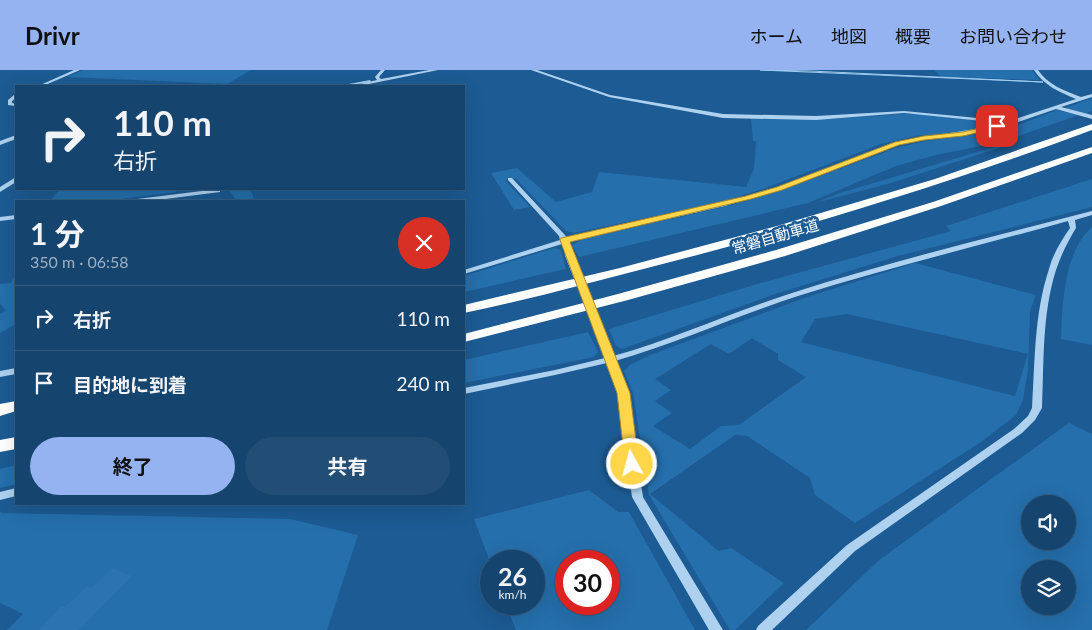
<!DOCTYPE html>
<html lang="ja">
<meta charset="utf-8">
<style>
:root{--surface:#15446e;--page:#224e76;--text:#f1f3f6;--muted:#9db0c2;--line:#345c81;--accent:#95b2f1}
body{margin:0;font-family:Lato,"Noto Sans JP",sans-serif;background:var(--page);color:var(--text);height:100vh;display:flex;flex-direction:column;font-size:19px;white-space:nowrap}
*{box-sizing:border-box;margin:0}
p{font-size:16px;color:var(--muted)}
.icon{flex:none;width:28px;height:28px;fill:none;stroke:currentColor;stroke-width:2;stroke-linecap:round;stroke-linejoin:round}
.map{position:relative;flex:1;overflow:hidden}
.details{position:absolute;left:15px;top:130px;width:450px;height:305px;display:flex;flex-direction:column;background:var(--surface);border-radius:0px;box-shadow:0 5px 20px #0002,0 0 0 1px var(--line)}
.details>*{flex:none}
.hud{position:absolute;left:15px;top:15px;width:450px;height:105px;border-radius:0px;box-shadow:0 5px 20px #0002,0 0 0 1px var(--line);background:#15446e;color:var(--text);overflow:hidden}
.buttons{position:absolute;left:1021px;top:425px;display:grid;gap:10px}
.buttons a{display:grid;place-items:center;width:55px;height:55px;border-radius:50%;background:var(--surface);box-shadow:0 5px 20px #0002,0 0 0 1px var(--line);font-size:25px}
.speed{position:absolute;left:480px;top:480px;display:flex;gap:10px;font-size:25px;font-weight:700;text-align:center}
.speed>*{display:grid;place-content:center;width:65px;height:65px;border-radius:50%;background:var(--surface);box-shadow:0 5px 20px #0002,0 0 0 1px var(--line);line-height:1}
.speed small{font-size:12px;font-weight:400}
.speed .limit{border:8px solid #d22;background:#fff;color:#111}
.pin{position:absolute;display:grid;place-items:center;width:42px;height:42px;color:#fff;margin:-21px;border-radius:10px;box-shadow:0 2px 8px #0006}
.me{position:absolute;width:55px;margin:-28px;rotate:353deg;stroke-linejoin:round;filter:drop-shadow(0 0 4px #0008)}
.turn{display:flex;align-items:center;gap:18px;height:105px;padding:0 15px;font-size:22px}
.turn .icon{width:65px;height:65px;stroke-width:2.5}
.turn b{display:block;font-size:35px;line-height:42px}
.round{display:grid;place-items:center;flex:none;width:52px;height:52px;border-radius:26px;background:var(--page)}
.overview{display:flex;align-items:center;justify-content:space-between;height:85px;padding:0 15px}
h1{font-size:30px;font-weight:700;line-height:38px}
.primary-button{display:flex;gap:10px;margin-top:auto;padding:10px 15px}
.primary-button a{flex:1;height:58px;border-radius:30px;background:var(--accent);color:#111;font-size:20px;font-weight:700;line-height:58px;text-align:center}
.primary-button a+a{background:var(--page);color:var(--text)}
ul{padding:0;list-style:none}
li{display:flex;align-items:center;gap:15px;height:65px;padding:0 15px;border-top:1px solid var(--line)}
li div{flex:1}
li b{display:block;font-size:19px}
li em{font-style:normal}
header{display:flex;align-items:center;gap:30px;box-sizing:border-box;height:70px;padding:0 25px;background:var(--accent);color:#111}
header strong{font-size:24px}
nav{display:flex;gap:28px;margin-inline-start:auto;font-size:18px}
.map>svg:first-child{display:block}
.green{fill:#256fac;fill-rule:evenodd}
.water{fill:#134471;stroke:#a1cdf1}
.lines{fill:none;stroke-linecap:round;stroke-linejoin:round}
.stream{fill:#a1cdf1;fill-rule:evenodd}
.building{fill:#2b73b1}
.minor{fill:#add1ef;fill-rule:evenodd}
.highway{fill:#fff;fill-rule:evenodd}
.minor-bridge-far1{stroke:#add1ef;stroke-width:8}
.minor-bridge{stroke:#add1ef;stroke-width:9}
.route{fill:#ffd54a;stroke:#a68a30}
.labels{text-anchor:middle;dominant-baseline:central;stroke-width:5;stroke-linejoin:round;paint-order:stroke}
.street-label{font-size:15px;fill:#fff;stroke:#1c5b93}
</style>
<header>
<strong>Drivr</strong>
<nav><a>ホーム</a><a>地図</a><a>概要</a><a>お問い合わせ</a></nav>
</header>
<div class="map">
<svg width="1092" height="560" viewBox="0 0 1092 560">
<rect width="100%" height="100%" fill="#1c5b93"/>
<g class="green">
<polygon points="84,0 251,0 227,14 67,7"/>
<polygon points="934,0 1032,0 1039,10 941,7"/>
<polygon points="1092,28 1092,41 1085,44 1065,38"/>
<polygon points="1057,40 1079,45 1001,72 936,85 896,96 808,133 579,187 572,175 583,169 732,135 780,121 896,78 926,71 967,66 1016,56"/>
<polygon points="902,44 920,44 1000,53 956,63 915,66 881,74 763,119 722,132 574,163 566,161 515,108 505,110 530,137 514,140 491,103 517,98 556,132 592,122 599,102 746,117 754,99 756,71 753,71 751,49 832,49"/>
<polygon points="997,76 1002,77 891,113 815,133 837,124"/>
<polygon points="1092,109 1092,137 898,186 775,224 622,279 616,276 609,259 757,214 951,161 946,156"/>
<polygon points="60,119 177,119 176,122 104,131 50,131"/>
<polygon points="238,119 262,119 251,121 254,129 237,131 230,121"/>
<path d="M 1092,157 L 1092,275 L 1061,269 C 1062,235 1064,181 1092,157 Z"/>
<polygon points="554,178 561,180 566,199 464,222 464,206"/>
<path d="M 915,193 L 1036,225 L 1030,241 L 1028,300 L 1023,330 L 1016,345 L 981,372 L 855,453 L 815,425 L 810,408 L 747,366 L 735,365 L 650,424 L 719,481 L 731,478 L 784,513 L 735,560 L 730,560 L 649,425 L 633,323 L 624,301 L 630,295 L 650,285 L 807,227 ZM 847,244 L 1028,284 L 1015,326 L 801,272 L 815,249 ZM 752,268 L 778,284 L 778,290 L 806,307 L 739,355 L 721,356 L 690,379 L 653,356 L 672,343 L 655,331 L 671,320 L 655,309 L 711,274 L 729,284 Z"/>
<polygon points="16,204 16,254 0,263 0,244 6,241 0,233 0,214 11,213"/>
<polygon points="588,262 598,282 594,287 464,313 464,290"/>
<path d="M 1069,353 L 1092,364 L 1092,560 L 806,560 L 879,490 ZM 1030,434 L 1068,434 L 1068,471 L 1030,471 ZM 1030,499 L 1068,499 L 1068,536 L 1030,536 Z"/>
<polygon points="16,395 16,414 0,418 0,399"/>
<path d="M 589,420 L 618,442 L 629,442 L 695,560 L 516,560 L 506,534 L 534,534 L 534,491 L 491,491 L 491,495 L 474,449 ZM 566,491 L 609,491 L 609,534 L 566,534 Z"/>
<polygon points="0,441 1,443 290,449 358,465 327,560 7,560 23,544 0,533"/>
</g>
<polygon class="water" points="760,0 810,1 1043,12"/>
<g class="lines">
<polygon class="stream" points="370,10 371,12 345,16 338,16"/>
</g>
<polygon class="building" points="112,498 132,506 79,560 39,560 61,537 66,536 87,516 92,518"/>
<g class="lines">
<g class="minor">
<polygon points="74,0 80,0 43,16 38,16"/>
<polygon points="381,0 385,0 379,7 381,9 429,0 438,0 359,16 351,16 377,10 375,7"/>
<path d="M 531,0 L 537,0 L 610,25 L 723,44 L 816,46 L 904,41 L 1009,51 L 1076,29 C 1060,22 1044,16 1034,0 L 1038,0 C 1048,15 1065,21 1081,27 L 1092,24 L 1092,27 L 1061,37 L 1092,45 L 1092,49 L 1056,39 L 1015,53 L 981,62 L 898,74 L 781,119 L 725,136 L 583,168 L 568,172 L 573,185 L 572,187 L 566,187 L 562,174 L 464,204 L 464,200 L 560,170 L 559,166 L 508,110 L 508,108 L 512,108 L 564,164 L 567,168 L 722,133 L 777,117 L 895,72 L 981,58 L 1002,53 L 904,43 L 816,50 L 723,48 L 609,27 Z"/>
<polygon points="14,25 16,25 16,28 12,31 12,33 16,34 16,36 8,35 8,30"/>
<polygon points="16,65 16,69 0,75 0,71"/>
<polygon points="16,107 16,112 0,122 0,117"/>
<polygon points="218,119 220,120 220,122 150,131 134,131 137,129"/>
<path d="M 1092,141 L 1092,145 L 1075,150 L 1076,158 C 1068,171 1061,185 1056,200 C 1042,244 1044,292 1042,338 L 1035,350 L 1022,363 L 855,481 L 772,560 L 756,560 L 758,556 L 847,475 L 1014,359 L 1028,346 L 1032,338 C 1035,292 1034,244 1049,199 C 1053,184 1061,171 1070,158 L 1068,151 C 978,176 887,198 798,226 C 736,246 677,273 615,291 L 628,323 L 643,427 L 723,560 L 709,560 L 632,427 L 618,323 L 607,293 L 555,305 L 464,324 L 464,318 L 555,300 L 605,288 L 598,268 L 599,266 L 605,266 L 613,286 C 674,269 732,242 792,223 C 891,191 992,167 1092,141 Z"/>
<polygon points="16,145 16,149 0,151 0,147"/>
<polygon points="16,298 16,304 0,307 0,301"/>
<polygon points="16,418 16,426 0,430 0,422"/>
</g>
<g class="highway">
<path d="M 1092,54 L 1092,60 C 947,114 801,159 651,197 C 589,213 527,230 464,243 L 464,235 L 620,198 L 777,156 L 935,109 Z"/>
<polygon points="1092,77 1092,83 941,136 785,186 628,230 464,272 464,264 618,224 776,180 933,132"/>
<polygon points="16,331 16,341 0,346 0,334"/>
<polygon points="16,367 16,379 0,382 0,370"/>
</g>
<polyline class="minor-bridge-far1" points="569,185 599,260"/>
<polyline class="minor-bridge" points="598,258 602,268"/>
</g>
<polygon class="route" points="997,54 1000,56 999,58 963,66 924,70 899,75 782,120 751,129 570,172 630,323 639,394 637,398 627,398 625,394 617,323 560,170 561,168 746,126 777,117 895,72 924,66 963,62"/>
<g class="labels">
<g class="street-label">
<text transform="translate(775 166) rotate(-16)">常磐自動車道</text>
</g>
</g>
</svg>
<div class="buttons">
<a><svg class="icon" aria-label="sound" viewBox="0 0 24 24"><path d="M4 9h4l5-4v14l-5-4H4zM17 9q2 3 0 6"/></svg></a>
<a><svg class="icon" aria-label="layers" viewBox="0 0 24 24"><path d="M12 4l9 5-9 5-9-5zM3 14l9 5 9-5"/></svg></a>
</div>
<div class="speed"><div>26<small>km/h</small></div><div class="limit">30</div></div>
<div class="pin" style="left:997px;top:56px;background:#d93025"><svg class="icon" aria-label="arrive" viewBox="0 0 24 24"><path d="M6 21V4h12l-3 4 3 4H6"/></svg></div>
<svg class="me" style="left:632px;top:394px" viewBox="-20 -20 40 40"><circle r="17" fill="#ffd54a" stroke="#fff" stroke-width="3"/><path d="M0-11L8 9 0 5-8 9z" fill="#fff"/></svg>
<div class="hud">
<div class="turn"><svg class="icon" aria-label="right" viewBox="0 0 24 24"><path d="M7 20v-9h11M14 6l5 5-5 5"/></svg><div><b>110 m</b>右折</div></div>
</div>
<section class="details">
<div class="overview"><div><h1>1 分</h1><p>350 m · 06:58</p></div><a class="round" style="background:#d93025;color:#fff"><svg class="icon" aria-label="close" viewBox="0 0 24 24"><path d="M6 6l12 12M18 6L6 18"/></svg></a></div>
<ul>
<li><svg class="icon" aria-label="right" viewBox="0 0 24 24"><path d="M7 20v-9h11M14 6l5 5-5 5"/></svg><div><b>右折</b></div><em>110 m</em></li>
<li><svg class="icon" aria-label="arrive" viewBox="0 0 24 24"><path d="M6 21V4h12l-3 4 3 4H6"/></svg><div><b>目的地に到着</b></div><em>240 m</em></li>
</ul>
<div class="primary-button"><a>終了</a><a>共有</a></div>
</section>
</div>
